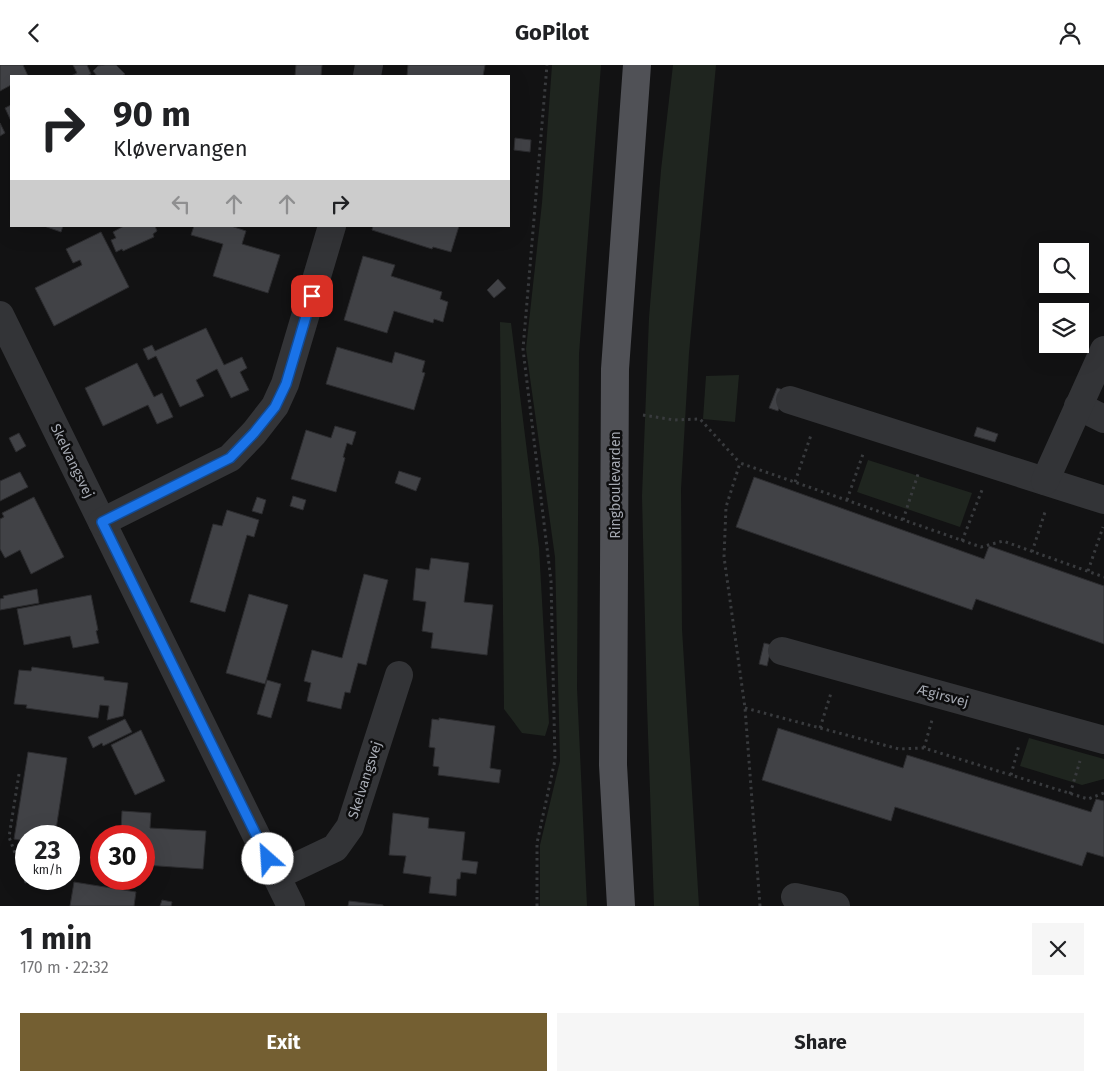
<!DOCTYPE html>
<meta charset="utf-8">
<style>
:root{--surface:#fff;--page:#f6f6f6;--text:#202124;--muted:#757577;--accent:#745f32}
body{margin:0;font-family:"Fira Sans",sans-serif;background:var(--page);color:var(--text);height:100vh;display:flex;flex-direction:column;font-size:19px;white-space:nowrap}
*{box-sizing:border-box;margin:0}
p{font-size:16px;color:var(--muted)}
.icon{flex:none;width:28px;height:28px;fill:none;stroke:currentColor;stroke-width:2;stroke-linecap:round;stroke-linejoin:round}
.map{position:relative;height:841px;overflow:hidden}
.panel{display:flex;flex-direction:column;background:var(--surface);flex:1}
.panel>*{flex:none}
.banner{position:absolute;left:10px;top:10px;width:500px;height:152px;border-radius:0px;box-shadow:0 5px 20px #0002;background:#fff;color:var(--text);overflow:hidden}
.controls{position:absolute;left:1039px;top:178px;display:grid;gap:10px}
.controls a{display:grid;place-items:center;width:50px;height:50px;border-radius:0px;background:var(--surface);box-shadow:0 5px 20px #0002;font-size:25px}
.speed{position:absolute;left:15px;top:760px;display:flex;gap:10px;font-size:25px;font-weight:700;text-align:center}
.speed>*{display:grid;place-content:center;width:65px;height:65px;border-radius:50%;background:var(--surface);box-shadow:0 5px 20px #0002;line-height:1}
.speed small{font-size:12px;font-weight:400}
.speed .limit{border:8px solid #d22;background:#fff;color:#111}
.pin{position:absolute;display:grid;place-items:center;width:42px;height:42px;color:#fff;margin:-21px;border-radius:10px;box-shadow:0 2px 8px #0006}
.me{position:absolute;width:55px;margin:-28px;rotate:334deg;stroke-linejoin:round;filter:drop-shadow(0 0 4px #0008)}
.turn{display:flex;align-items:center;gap:18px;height:105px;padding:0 20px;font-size:22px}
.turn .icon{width:65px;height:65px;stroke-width:2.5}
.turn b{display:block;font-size:35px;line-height:42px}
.lanes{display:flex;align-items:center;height:48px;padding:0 20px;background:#0003;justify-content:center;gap:25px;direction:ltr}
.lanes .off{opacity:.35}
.round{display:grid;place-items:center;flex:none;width:52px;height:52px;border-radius:0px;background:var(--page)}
.head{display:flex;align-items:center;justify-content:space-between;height:85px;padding:0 20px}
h1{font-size:30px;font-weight:700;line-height:38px}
.primary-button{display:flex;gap:10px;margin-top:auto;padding:10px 20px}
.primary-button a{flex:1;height:58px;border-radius:0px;background:var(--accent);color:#fff;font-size:20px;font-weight:700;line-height:58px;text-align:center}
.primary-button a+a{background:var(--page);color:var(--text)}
header{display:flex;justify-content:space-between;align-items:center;height:65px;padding:0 20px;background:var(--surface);font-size:22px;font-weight:700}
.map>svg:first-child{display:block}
.green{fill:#1f251f}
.building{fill:#414246;stroke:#2c2c2f}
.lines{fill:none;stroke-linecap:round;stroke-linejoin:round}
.path{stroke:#393b3e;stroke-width:3;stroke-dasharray:2.5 4;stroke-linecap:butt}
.minor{stroke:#333437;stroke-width:28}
.major{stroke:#505156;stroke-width:28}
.route-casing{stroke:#114b97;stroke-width:12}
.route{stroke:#1a73e8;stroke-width:9}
.labels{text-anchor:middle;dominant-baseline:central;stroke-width:5;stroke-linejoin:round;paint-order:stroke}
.street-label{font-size:14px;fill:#a5a9b2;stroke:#0d0d0e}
</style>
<header><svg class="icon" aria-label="back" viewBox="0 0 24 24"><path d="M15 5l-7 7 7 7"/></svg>GoPilot<svg class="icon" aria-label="person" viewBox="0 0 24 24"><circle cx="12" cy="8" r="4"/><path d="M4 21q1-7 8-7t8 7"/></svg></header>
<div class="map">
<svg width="1104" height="841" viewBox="0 0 1104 841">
<rect width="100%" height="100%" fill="#121213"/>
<g class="green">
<polygon points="552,0 601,0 579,289 577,623 587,841 540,841 540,780 560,696 555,492 526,284 542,138"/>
<polygon points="673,0 716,0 689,288 681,424 682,564 699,841 654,841 647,640 642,431 649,253 661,105"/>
<polygon points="500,257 511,258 539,483 549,658 545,671 522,668 504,644"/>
<polygon points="739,310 735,357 703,354 706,311"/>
<polygon points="868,395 972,428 960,462 857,427"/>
<polygon points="1029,673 1104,694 1104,714 1082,720 1020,701"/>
</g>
<g class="building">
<polygon points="0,0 23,0 28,11 11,11 11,20 0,26"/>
<polygon points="73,0 87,0 91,9 87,11 71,11 77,8"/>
<polygon points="105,0 116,0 125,9 122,11 97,11 93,6 98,1"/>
<polygon points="296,0 322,0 321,11 295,11"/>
<polygon points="408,0 485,0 483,11 407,11"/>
<polygon points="11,40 11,56 5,43"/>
<polygon points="0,58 5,68 0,71"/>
<polygon points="515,73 531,75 530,87 514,85"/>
<polygon points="44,161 63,161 61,167"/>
<polygon points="124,161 155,161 157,166 153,169 154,172 123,186 122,184 116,187 111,175 116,173 113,167"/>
<polygon points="194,161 231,161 246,166 242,179 280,190 268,228 213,211 223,179 191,170"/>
<polygon points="373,161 459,161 451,187 433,182 432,184 372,165"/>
<polygon points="101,167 129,222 54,261 35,223 82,200 80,195 73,198 66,184"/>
<polygon points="363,191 395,200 391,211 442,227 440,234 448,237 443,257 434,254 433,258 394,246 387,268 344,255"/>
<polygon points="498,214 506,223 494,233 487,225"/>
<polygon points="206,263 224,300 242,292 247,303 240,307 249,325 231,333 217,304 196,315 204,331 180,342 156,291 148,295 143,284 152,280 155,286"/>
<polygon points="337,282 392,298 395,287 425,296 422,307 425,308 414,345 326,319"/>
<polygon points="137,298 154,332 162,328 173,352 157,359 148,340 103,361 85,323"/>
<polygon points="777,323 786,326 778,346 769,343"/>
<polygon points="335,361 356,367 352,380 347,378 343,392 345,393 336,427 291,414 306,365 331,373"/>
<polygon points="977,362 998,369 995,377 974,371"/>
<polygon points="19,368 26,381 16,387 9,373"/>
<polygon points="399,406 421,413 416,426 395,418"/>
<polygon points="20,407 28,422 0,436 0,416"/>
<polygon points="754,412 984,494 989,481 1104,521 1104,579 976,534 972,545 736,462"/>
<polygon points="293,431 306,435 303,445 290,441"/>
<polygon points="34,432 64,492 31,509 20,485 5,493 0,484 0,454 4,452 2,448"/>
<polygon points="257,432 266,435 262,449 252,446"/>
<polygon points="227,445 259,455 254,472 247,470 225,547 190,537 213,459 222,461"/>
<polygon points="431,493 469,498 464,537 493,540 487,590 431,583 433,568 422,566 426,537 413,535 416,503 429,505"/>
<polygon points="364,509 388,515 366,600 358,598 350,628 345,627 341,644 307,636 311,618 304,616 312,585 342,593"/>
<polygon points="37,524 39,538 0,545 0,534 4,533 3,531"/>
<polygon points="249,529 288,540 265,619 226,608"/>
<polygon points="91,530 98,565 96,566 99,578 73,583 70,571 24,580 17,544"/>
<polygon points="764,578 772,580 767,601 759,599"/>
<polygon points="32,602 104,612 104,615 128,618 123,651 107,655 109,641 100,640 98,653 26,643 27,640 14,639 19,605 31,606"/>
<polygon points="267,615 281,619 271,653 257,649"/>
<polygon points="439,653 495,661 490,703 501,705 499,718 438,710 439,702 433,701 435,683 429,682 432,654 439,655"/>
<polygon points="125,654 132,667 103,681 102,678 93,683 88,672"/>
<polygon points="778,663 903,703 907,690 1091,747 1096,734 1104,736 1104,792 1087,787 1082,801 895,742 891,756 762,715"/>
<polygon points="141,665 165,716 135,730 111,680"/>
<polygon points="28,687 67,693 55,771 26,771 26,776 14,774"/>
<polygon points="122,746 151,748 150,763 206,766 203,804 144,800 144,771 132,771 132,766 121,765"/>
<polygon points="393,748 429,753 428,763 465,767 462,795 478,797 476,809 461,807 460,814 457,814 456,831 429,828 431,812 403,808 406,791 389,790"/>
<polygon points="74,817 136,827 134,841 70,841"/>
<polygon points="162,835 172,837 171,841 160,841"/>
<polygon points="349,836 383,840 383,841 348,841"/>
</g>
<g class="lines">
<g class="path">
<polyline points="643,350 674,355 700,354 740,398"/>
<polyline points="795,417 811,370"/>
<polyline points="847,435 864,386"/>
<polyline points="903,455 919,406"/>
<polyline points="962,476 982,425"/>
<polyline points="1032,487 1046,444"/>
<polyline points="1088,506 1103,462"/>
<polyline points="745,643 899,684 924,683 1088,734 1104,728"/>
<polyline points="820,663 831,628"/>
<polyline points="924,683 932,655"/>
<polyline points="19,709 9,772 27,820"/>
<polyline points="1011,710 1019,680"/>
<polyline points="1070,729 1080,696"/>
<polyline points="537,841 537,778 555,695 551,516 523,284 547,0"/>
<polyline points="760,841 745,643 724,492 726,442 740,398 981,482 1003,476 1104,512"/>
</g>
<g class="minor">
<polyline points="367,11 369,0"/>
<polyline points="0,250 291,841"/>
<polyline points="790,335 1104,435"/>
<polyline points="1078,341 1104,354"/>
<polyline points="1045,416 1104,285"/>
<polyline points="102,457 230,393 254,368 275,341 285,319 332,161"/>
<polyline points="782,586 1104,675"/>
<polyline points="276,811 335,783 350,762 399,610"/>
<polyline points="795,832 836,841"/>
</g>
<polyline class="major" points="621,841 613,700 615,304 637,0"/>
</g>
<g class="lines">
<g class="route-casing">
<polyline id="route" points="268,794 102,457 230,393 254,368 275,342 286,319 312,231"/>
</g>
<use href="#route" class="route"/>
</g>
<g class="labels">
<g class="street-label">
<text transform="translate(72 396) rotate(64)">Skelvangsvej</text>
<text transform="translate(615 420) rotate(-90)">Ringboulevarden</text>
<text transform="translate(943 631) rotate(15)">Ægirsvej</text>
<text transform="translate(365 715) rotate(-72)">Skelvangsvej</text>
</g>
</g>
</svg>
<div class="controls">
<a><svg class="icon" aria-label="search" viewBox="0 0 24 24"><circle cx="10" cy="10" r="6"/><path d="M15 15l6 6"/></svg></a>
<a><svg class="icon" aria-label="layers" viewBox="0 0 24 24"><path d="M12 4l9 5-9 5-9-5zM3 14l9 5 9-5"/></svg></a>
</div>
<div class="speed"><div>23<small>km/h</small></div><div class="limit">30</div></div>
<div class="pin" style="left:312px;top:231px;background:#d93025"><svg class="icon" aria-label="arrive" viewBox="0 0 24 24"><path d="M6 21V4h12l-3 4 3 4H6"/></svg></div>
<svg class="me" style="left:268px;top:794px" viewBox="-20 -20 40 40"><circle r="19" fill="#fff"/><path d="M0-13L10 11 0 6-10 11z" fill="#1a73e8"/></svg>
<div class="banner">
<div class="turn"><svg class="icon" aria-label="right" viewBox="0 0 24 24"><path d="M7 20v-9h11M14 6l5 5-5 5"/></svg><div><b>90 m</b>Kløvervangen</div></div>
<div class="lanes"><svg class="icon off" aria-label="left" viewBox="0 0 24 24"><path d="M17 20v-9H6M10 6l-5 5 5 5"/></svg><svg class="icon off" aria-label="ahead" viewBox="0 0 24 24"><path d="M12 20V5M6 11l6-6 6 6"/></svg><svg class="icon off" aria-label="ahead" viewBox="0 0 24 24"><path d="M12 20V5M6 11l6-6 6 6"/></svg><svg class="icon" aria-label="right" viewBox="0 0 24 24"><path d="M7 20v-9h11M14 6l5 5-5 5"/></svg></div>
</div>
</div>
<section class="panel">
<div class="head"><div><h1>1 min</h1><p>170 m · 22:32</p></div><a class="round"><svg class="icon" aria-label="close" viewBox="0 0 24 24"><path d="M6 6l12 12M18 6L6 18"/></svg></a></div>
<div class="primary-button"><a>Exit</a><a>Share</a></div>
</section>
